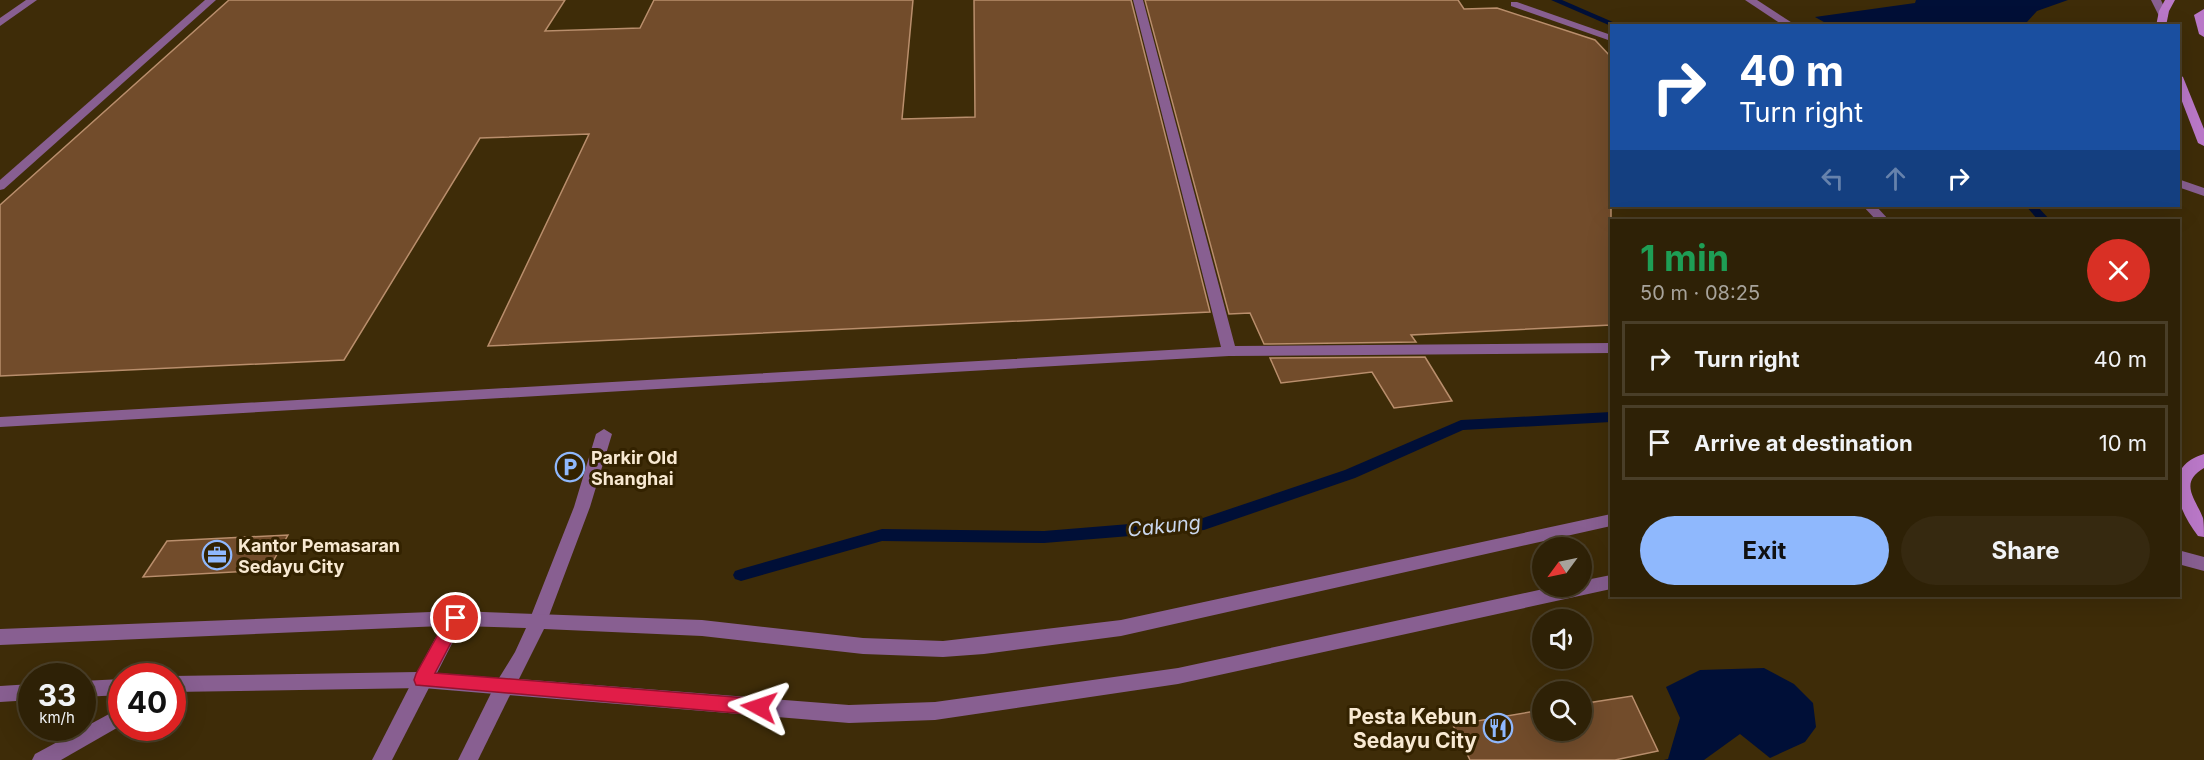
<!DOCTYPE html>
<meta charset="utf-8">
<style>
:root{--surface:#2e2106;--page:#362910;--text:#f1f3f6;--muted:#a7a39b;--line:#493e28;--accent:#8fb8fd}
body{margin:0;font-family:Inter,sans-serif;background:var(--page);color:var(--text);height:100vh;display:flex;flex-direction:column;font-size:22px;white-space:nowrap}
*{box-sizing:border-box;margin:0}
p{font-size:20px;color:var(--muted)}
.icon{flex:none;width:33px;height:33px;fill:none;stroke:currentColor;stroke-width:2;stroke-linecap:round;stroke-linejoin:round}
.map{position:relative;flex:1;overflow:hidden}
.sheet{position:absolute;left:1610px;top:219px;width:570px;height:378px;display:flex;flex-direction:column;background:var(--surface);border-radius:0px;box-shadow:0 6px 24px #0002,0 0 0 2px var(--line)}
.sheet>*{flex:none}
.guide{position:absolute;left:1610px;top:24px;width:570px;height:183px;border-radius:0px;box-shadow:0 6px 24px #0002,0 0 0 2px var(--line);background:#1a4fa0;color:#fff;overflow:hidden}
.needle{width:39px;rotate:237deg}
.buttons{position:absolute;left:1532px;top:537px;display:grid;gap:12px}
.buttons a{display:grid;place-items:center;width:60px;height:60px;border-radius:50%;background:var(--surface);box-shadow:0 6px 24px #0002,0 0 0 2px var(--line);font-size:30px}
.speed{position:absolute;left:18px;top:663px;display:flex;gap:12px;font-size:30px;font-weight:700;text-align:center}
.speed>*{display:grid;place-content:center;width:78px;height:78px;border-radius:50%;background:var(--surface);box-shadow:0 6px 24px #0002,0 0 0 2px var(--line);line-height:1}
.speed small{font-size:15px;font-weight:400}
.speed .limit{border:9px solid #d22;background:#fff;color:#111}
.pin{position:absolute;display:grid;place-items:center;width:51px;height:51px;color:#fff;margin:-26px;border:3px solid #fff;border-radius:50%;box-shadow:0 2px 6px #0007}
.me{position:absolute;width:66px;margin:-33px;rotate:275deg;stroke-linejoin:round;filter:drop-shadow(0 0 4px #0008)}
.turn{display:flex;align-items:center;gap:21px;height:126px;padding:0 30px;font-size:27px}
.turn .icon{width:78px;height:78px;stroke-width:2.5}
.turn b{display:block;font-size:42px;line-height:51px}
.lanes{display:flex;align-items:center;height:57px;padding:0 30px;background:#0003;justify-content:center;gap:30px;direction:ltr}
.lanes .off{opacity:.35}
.round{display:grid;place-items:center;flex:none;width:63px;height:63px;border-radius:32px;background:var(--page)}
.headline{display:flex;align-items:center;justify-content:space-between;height:102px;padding:0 30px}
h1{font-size:36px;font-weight:700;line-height:45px;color:#1e9e55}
.button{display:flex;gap:12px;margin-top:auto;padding:12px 30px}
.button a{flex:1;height:69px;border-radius:36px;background:var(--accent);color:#111;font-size:24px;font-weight:700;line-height:69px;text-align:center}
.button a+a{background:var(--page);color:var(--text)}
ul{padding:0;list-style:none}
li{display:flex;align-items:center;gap:18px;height:75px;margin:0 12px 9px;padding:0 18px;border:3px solid var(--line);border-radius:0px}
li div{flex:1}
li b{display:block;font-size:22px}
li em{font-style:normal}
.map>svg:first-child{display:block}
.water{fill:#000f37}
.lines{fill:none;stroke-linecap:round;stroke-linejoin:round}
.stream{fill:#000f37;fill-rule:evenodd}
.building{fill:#724c2b;stroke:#b98e6c;stroke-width:1.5}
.service{fill:#885f91;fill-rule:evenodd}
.minor{fill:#885f91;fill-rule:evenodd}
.tertiary{fill:#885f91;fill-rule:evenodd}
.secondary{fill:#ba78c8;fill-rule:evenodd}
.route{fill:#e11d48;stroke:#92132f;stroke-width:1.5}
.labels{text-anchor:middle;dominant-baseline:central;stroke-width:6;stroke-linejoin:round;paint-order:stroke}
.poi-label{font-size:18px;font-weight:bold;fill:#f8e9d2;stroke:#320;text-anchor:start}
.water-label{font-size:20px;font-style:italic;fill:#cad7ed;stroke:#320}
.near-poi-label{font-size:21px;font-weight:bold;fill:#f8e9d2;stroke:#320;text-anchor:end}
</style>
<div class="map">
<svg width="2204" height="760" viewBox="0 0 2204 760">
<rect width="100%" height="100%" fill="#3e2c08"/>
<g class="water">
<polygon points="1916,0 2068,0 2037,11 2027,22 2030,25 1831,26 1815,17 1915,3"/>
<polygon points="1764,668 1794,684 1813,703 1816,727 1805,742 1770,758 1740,734 1704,760 1664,760 1668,759 1680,718 1666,687 1700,670"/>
</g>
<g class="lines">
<g class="stream">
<polygon points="1551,0 1562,0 1622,26 1611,26"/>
<polygon points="2026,206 2037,206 2050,220 2038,220"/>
<polygon points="1611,412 1611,422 1463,430 1355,478 1204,530 1044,543 882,541 741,581 735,579 733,575 735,571 741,569 882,529 1044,531 1203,518 1345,470 1461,420"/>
</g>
</g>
<g class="building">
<polygon points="229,0 565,0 545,31 640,28 654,0 913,0 902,119 975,117 974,0 1131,0 1210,312 488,346 589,134 480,138 344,360 0,376 0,205"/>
<polygon points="1145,0 1458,0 1464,9 1497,8 1595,40 1611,57 1611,325 1411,335 1416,342 1264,344 1250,313 1229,314"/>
<polygon points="1425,357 1452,401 1394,408 1372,372 1281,383 1270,358"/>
<polygon points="288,535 268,570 143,577 167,541"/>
<polygon points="1632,696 1658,751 1615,760 1470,760 1453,725 1542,710 1542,730 1581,730 1581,704"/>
</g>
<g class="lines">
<g class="service">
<polygon points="205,0 216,0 4,189 0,190 0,180"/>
<polygon points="1133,0 1143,0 1235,346 1611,343 1611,353 1229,356 0,427 0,417 1221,347"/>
<polygon points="1745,0 1757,0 1797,26 1784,26"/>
<polygon points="2151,0 2161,0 2168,16 2166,18 2160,18"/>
<polygon points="1511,2 1517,2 1611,35 1611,41 1511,6"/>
<polygon points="2178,179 2204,188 2204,196 2178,187"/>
<polygon points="1863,206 1876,206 1889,220 1876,220"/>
<polygon points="604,429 612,434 590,507 547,621 545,626 538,628 531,626 529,621 574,507 596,434"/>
<polygon points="122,707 122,725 61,760 32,760 35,754"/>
</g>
<g class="minor">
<polygon points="26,0 37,0 0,26 0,18"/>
<polygon points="423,672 430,674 433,680 392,760 372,760 416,674"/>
<polygon points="504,679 511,681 514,687 478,760 458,760 497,681"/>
</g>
<g class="tertiary">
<path d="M 1611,514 L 1611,526 L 1121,636 L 984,654 L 943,657 L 863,654 L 702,636 L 544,629 L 519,679 L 849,705 L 935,702 L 1178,668 L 1557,586 L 1581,586 L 1581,581 L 1611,575 L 1611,589 L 1178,684 L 935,720 L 849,723 L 423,688 L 172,692 L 172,676 L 170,676 L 172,676 L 417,672 L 442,626 L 0,645 L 0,629 L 456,611 L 702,620 L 863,638 L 943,641 L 1121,620 ZM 461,626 L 526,628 L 515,652 L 499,678 L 437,673 Z"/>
<polygon points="2178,550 2204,557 2204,571 2178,564"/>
<polygon points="122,679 122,695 82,697 82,681"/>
<polygon points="32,684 32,700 0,702 0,686"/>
</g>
<g class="secondary">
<polygon points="2165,0 2175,0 2169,11 2166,26 2156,26 2159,11"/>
<polygon points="2204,9 2204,37 2199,34 2194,15"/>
<polygon points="2178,74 2183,77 2204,129 2204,146 2198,143 2178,91"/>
<path d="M 2204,454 L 2204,468 C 2178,483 2196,499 2203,518 C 2204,523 2204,532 2204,537 L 2198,536 C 2178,510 2160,467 2204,454 Z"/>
</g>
</g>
<polygon class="route" points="456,611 462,613 464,618 435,673 759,699 765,701 768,707 765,712 759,715 416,685 414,680 416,674 450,613"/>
<defs>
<g id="parking-ring" transform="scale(1.5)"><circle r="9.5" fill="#320" stroke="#8fb8fd" stroke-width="1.5"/><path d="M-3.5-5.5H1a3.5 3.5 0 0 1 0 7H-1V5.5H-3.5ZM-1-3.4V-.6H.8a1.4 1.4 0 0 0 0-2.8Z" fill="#8fb8fd"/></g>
<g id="office-ring" transform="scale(1.5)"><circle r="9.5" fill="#320" stroke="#8fb8fd" stroke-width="1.5"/><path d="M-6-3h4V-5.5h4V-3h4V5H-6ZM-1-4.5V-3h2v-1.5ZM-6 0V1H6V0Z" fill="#8fb8fd"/></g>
<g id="restaurant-ring" transform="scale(1.5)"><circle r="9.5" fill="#320" stroke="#8fb8fd" stroke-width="1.5"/><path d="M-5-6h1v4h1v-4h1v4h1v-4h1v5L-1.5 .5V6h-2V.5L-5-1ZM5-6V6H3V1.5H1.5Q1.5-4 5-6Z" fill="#8fb8fd"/></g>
</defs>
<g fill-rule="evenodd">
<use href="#parking-ring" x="570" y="467"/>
<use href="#office-ring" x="217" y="555"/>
<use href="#restaurant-ring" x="1498" y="728"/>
</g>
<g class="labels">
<g class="poi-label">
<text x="591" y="457">Parkir Old<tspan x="591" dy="21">Shanghai</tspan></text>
<text x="238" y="545">Kantor Pemasaran<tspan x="238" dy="21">Sedayu City</tspan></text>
</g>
<g class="water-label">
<text transform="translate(1164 526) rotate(-6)">Cakung</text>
</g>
<g class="near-poi-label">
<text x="1477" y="716">Pesta Kebun<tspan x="1477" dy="24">Sedayu City</tspan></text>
</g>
</g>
</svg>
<div class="buttons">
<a><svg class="needle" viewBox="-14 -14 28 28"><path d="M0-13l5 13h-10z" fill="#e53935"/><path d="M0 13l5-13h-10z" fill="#a7a39b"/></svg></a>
<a><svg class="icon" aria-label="sound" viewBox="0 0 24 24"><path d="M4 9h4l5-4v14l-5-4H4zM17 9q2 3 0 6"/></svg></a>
<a><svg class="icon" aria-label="search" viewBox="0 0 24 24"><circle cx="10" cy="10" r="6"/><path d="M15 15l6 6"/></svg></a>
</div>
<div class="speed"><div>33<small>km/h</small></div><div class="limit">40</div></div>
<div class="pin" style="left:456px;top:618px;background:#d93025"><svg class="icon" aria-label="arrive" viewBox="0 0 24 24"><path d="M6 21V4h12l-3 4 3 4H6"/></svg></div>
<svg class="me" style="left:759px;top:707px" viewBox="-20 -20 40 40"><path d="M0-17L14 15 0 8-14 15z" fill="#e11d48" stroke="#fff" stroke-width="4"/></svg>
<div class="guide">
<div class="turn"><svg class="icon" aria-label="right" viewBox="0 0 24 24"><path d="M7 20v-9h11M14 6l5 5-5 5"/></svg><div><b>40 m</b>Turn right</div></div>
<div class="lanes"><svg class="icon off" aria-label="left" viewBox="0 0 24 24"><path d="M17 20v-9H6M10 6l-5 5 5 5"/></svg><svg class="icon off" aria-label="ahead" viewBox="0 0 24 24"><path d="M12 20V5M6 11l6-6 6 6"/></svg><svg class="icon" aria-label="right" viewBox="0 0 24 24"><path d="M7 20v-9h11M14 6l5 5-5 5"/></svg></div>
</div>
<section class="sheet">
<div class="headline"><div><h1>1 min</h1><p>50 m · 08:25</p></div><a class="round" style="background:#d93025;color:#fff"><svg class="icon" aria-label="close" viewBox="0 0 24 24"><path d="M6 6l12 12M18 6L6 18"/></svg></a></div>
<ul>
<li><svg class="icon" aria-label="right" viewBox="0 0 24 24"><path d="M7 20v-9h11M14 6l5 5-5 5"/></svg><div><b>Turn right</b></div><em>40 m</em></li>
<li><svg class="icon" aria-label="arrive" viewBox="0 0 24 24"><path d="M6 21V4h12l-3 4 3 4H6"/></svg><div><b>Arrive at destination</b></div><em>10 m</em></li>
</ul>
<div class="button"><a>Exit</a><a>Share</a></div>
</section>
</div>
